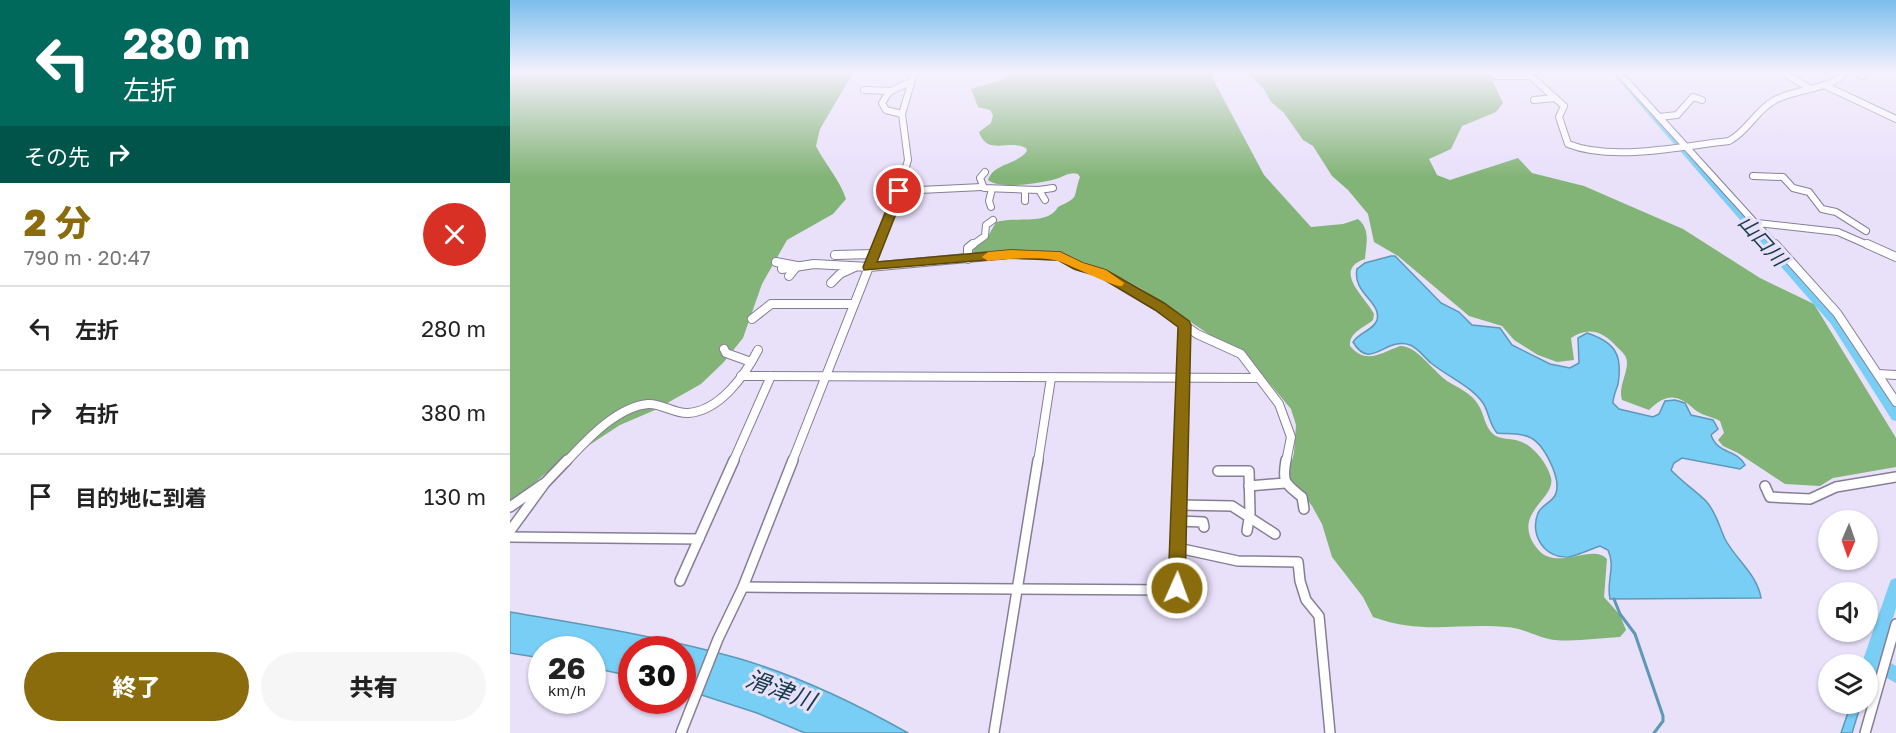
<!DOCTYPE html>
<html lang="ja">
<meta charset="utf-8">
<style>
:root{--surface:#fff;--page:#f6f6f6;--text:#222;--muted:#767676;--line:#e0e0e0;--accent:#8a6c0c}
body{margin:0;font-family:"Golos Text","Noto Sans JP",sans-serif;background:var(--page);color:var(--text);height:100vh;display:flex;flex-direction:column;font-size:22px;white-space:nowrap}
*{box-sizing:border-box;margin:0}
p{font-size:20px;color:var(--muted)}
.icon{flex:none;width:33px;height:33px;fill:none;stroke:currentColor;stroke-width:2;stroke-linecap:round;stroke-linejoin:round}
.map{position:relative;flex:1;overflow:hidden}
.panel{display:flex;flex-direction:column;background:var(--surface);width:510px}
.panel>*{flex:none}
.hud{background:#00695c;color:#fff;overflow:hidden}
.needle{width:39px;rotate:182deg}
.buttons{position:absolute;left:1308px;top:510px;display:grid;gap:12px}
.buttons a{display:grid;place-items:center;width:60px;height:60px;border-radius:50%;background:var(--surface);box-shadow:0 2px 4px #0004;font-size:30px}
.speed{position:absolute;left:18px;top:636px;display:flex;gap:12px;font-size:30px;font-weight:700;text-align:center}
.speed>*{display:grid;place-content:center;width:78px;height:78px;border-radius:50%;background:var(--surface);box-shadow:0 2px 4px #0004;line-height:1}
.speed small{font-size:15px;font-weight:400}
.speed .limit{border:9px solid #d22;background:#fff;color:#111}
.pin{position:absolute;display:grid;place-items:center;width:51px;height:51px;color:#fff;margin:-26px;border:3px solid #fff;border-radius:50%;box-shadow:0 2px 6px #0007}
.me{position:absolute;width:66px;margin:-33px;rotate:2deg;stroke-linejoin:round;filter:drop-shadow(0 0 4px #0008)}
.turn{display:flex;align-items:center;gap:21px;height:126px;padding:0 24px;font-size:27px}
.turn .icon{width:78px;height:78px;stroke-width:2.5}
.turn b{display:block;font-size:42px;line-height:51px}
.then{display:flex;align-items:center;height:57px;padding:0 24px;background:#0003;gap:12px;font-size:22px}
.round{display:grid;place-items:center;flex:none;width:63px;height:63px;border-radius:32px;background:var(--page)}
.overview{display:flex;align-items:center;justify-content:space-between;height:102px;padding:0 24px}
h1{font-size:36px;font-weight:800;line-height:45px;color:var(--accent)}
.button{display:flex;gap:12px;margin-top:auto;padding:12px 24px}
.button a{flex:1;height:69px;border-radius:36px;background:var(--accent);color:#fff;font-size:24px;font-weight:800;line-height:69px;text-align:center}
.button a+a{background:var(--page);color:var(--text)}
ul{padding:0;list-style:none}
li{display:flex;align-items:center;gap:18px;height:84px;padding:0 24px;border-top:2px solid var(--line)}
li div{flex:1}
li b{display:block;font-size:22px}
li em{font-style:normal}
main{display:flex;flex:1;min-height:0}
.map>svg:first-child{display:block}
.forest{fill:#83b477}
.water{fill:#78cef5;stroke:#5d98b6;stroke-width:1.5}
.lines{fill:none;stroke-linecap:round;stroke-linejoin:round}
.stream{stroke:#5d98b6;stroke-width:3}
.river{fill:#78cef5;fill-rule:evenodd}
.street-far2-casing{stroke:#877e96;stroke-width:8}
.street-far1-casing{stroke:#877e96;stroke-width:10}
.street-casing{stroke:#877e96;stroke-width:12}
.street-far2{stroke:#fff;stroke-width:6}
.street-far1{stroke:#fff;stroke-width:8}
.street{stroke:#fff;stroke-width:9}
.route{fill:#8a6c0c;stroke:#5a4608;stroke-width:1.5}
.slow{fill:#f59e0b}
.labels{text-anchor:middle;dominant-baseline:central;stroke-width:6;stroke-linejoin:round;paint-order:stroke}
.water-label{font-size:20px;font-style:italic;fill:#153c4c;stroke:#e9e0fa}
.near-water-label{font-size:24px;font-style:italic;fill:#153c4c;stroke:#e9e0fa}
</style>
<main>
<section class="panel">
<div class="hud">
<div class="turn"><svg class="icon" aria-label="left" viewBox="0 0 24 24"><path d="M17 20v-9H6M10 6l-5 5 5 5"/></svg><div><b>280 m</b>左折</div></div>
<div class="then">その先<svg class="icon" aria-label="right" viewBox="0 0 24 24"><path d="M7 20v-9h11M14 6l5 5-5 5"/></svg></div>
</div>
<div class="overview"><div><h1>2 分</h1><p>790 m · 20:47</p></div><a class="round" style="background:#d93025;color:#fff"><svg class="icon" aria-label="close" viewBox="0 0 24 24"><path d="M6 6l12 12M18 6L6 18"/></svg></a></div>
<ul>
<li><svg class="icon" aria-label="left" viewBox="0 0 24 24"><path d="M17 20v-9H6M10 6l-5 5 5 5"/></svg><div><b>左折</b></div><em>280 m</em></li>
<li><svg class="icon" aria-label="right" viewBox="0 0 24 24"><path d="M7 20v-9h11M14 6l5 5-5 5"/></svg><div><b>右折</b></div><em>380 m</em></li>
<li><svg class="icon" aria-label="arrive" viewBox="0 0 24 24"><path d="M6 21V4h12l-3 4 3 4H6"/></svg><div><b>目的地に到着</b></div><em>130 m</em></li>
</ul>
<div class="button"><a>終了</a><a>共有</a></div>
</section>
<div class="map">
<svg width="1386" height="733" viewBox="0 0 1386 733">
<rect width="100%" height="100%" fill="#e9e0fa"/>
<g class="forest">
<path d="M 0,73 L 343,73 L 310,129 L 306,146 C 315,164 330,180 336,199 L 323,214 L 277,240 L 252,284 L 233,338 L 213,363 L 191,384 L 145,410 L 110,425 L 35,474 L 0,503 Z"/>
<path d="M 502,73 L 703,73 L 705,83 L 754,175 L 801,227 L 833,224 L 848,219 C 861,230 856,244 855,259 C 821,270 857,299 864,314 L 863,320 C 854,328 839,332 840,346 C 856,365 871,353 890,346 C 895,346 899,348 903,350 C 915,358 925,372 937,381 C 948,388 962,393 969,406 C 974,414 975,427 983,434 C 990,440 1001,438 1009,441 C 1023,445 1038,464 1041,478 C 1046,499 1001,513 1026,547 C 1045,574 1081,542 1097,559 L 1094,597 L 1110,615 L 1116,630 L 1110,637 C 1088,638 1066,642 1045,640 C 1028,638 1014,628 996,627 C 947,623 912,635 863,617 L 853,597 L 822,557 L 812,524 L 802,506 L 778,476 L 784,453 L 786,425 L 781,409 L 734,353 L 703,337 L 630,288 L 602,273 L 564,259 L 543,252 L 468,255 L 463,252 L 464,248 L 476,240 L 486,222 C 503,216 538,226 548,207 C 571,196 562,199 570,177 L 568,174 C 560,172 556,175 549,178 C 535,183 489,190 478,180 C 484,163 507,165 517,151 L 516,148 C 499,139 477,156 469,132 L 481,123 L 483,115 L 480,110 L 468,107 L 461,89 L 492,80 Z"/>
<path d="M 738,73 L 979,73 L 993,103 L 986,112 L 952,126 L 941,149 L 919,159 L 927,175 L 940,180 L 1008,158 L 1022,173 L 1074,186 L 1173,229 L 1250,278 L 1304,304 L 1386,438 L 1386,467 L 1323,478 L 1310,486 L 1275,484 L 1228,453 L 1213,446 L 1208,440 L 1214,433 L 1210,421 C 1203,417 1190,415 1184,409 C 1168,394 1156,393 1139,410 L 1112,400 C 1108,387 1117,375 1117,363 C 1117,355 1112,352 1107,347 C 1093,332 1080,326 1061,338 L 1064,360 L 1047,362 L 1028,355 L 1004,340 L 992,326 L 959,316 L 888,256 L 864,242 L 858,214 L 838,190 L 822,176 L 803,146 L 793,140 L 774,113 L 761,102 L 753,88 Z"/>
</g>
<g class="water">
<path d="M 881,256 L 885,256 L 931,303 L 949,312 L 962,325 L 990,328 L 1002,345 L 1040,364 L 1060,368 L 1069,363 L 1068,338 L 1077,333 C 1105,342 1113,355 1108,384 C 1106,391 1103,396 1103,403 L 1109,409 L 1143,417 L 1149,414 L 1155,401 L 1165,400 L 1175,403 L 1181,415 L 1203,420 L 1208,429 L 1201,435 C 1208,455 1227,449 1235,465 L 1230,469 L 1172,458 L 1164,463 L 1161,470 C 1172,482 1185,490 1196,501 C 1206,512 1209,526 1215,539 C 1226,560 1247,574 1251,598 L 1100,599 C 1096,580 1106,568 1098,550 L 1090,546 C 1081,549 1069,555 1059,557 C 1035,559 1019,535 1028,513 C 1032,504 1044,502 1046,493 C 1051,478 1034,443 1019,437 C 1011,433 996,434 987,433 C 979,424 979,412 973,403 C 960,385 938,377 921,363 C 915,358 908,348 900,345 C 875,336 861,372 843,342 C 848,333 864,330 867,320 C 872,302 842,293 847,269 L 855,263 Z"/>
<path d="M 0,612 C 76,625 153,637 227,658 C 286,675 345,703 398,733 L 295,733 L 247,713 L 173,689 L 172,650 L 122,650 L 121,676 L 83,668 L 82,650 L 32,650 L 31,658 L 0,653 Z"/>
<polygon points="1341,704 1351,704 1342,733 1331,733"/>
</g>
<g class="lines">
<polyline class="stream" points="1104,599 1110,614 1125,634 1153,716 1153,721 1144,733"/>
<g class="river">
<polygon points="1102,73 1111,73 1329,318 1386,405 1386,421 1382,420 1321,324"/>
<polygon points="1386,578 1386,608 1371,657 1386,666 1386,683 1366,672 1364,678 1358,680 1358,664 1353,664 1353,660 1379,585 1381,580"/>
</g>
<g class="street-far2-casing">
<g id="street-far2">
<path d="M 1017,73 L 1054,106 L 1049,117 L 1058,144 C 1103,162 1171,146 1219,141 C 1238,131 1246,110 1265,100 C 1287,88 1317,91 1335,73"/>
<polyline points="1109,73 1266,246"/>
<polyline points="1274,73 1299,88"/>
<polyline points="1346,73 1353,76"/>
<polyline points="986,76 1019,76"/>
<polyline points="1314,85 1386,119"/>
<polyline points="354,90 380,91"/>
<polyline points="1024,100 1045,98"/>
<polyline points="392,114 376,110 372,103 379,92 400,82"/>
<polyline points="1149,117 1167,115 1183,97 1192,100"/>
<polyline points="475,172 470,178 474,188 529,190 543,188"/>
<polyline points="1243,176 1273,177 1283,188 1299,192 1312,209 1326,212 1356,231"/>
<polyline points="515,190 515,201"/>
<polyline points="529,190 535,200"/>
<polyline points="389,191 472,187"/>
<polyline points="481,207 479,201 482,189"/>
<polyline points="1247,223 1328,232 1360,246"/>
<polyline points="367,246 389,191 398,160 392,114 404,73"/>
<polyline points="461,246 475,236 476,225 483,220"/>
</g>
</g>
<g class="street-far1-casing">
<g id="street-far1">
<polyline points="1265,244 1327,313 1386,402"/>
<polyline points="1357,244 1386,257"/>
<polyline points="325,255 364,254"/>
<polyline points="458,259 458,248 463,244"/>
<polyline points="266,262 287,266 279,276"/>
<polyline points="272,269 304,264 359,267 501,254 550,256 568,266 592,273 649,307 687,334 731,354 769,404 781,437 776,462"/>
<polyline points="321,283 330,274 345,267"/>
<polyline points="242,319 261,304 344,304"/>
<polyline points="214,349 216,353 241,362"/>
<polyline points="1368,374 1386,375"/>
<polyline points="231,376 749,378"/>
<path d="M 56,462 C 76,441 106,407 138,404 C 151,403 165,414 178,413 C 210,411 235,375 248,350"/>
<polyline points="223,462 261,376"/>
<polyline points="282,462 368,244"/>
<polyline points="528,462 541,378"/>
<polyline points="670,462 674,325"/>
</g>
</g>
<g class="street-casing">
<g id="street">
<path d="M 776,460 C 772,483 775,483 792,497 L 794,509"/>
<polyline points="708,471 739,471 740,513 737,531"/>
<polyline points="739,486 775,483"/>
<polyline points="1255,486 1260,497 1300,499 1326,487 1386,477"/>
<polyline points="669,505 722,506 765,534"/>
<polyline points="0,507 33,484"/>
<polyline points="669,521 693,522 694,527"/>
<polyline points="0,531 35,483 57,460"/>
<polyline points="0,537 189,539"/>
<polyline points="668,548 728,561 788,562 790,581 796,600 809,616 820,733"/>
<polyline points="170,581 224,460"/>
<polyline points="233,587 663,590 667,588 670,460"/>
<polyline points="171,733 208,639 233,587 283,460"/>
<polyline points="484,733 528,460"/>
<polyline points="1355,733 1386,624"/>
</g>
</g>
<use href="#street-far2" class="street-far2"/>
<use href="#street-far1" class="street-far1"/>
<use href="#street" class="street"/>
</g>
<linearGradient id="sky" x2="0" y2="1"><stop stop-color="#7bbeed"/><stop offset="0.41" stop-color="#f5f1fd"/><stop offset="1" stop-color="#f5f1fd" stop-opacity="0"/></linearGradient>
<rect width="1386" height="176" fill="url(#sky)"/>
<polygon class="route" points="389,187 395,191 367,262 501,250 550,252 573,263 596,270 654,303 679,321 681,325 675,588 673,594 667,596 661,594 658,588 668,327 645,310 588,276 564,269 548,260 501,258 354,270 353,267 384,191"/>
<path class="slow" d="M 501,250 L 550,252 L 573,263 L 596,270 L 614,283 L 612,286 C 604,288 560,264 548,261 C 532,256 496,259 478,261 L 472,257 L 478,252 Z"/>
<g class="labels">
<g class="water-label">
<text transform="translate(1253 240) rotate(48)">山口川</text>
</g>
<g class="near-water-label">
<text transform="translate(271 689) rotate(20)">滑津川</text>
</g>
</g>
</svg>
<div class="buttons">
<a><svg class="needle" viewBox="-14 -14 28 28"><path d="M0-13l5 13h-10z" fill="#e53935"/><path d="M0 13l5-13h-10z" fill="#767676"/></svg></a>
<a><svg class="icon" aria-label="sound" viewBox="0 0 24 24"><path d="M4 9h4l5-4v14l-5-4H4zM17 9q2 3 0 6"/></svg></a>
<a><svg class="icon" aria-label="layers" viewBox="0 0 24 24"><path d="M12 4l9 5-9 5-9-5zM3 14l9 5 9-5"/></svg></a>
</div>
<div class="speed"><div>26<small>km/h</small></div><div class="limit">30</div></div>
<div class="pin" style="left:389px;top:191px;background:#d93025"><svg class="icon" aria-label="arrive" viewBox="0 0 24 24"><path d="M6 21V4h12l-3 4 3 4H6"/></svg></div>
<svg class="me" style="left:667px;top:588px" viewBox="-20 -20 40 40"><circle r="17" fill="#8a6c0c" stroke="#fff" stroke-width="3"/><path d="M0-11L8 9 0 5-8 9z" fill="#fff"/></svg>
</div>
</main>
